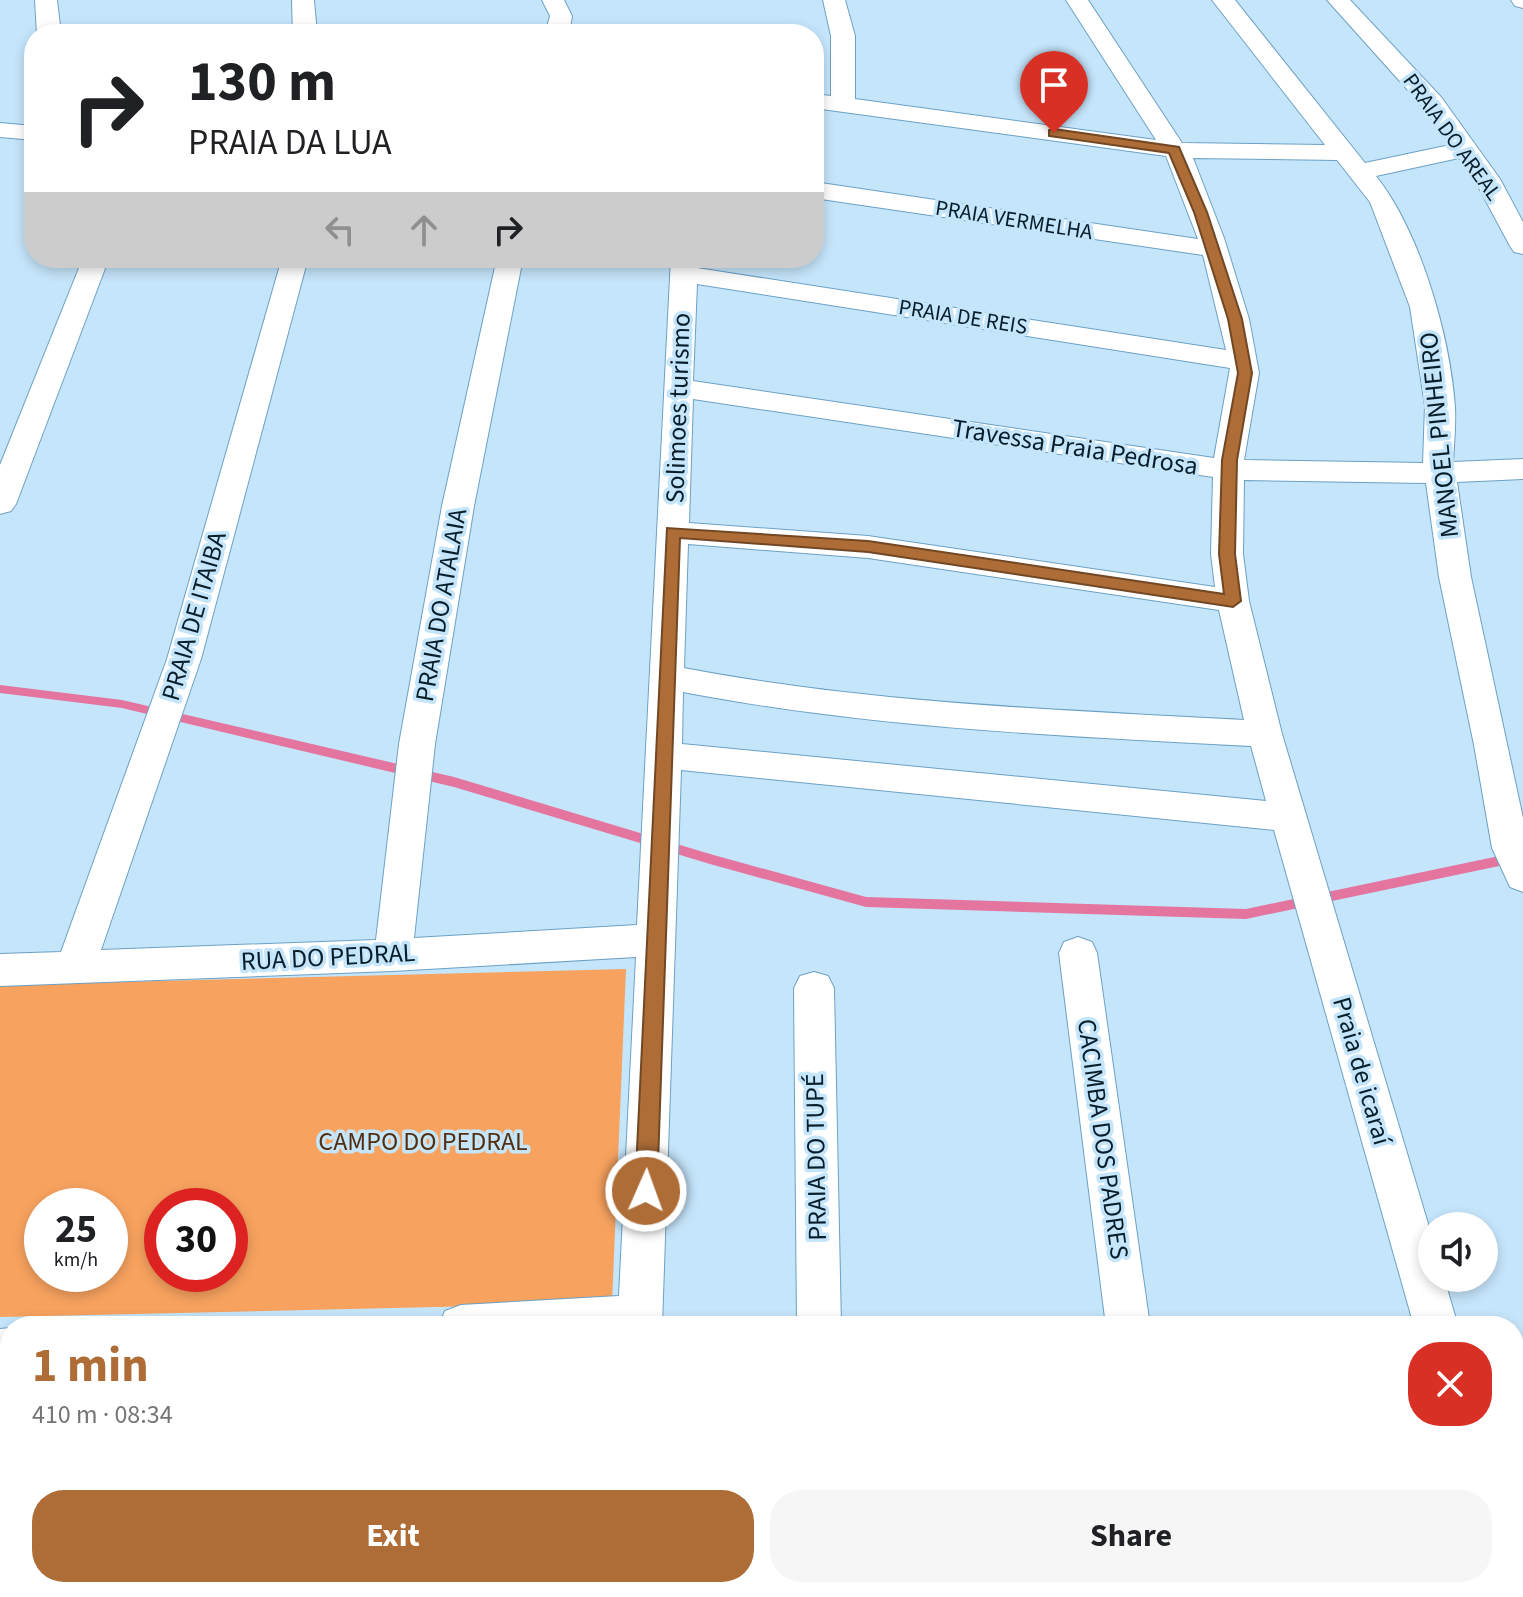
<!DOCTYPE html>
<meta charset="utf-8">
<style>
:root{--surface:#fff;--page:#f6f6f6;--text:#202124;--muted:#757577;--accent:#ae6d37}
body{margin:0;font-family:"Source Sans 3",sans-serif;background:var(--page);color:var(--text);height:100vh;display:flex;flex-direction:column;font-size:30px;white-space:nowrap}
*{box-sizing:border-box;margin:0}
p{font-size:26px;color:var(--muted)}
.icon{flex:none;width:44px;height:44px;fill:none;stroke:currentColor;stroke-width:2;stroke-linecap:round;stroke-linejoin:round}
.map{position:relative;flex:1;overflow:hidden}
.sheet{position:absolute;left:0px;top:1316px;width:1524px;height:282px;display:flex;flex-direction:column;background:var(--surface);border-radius:32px 32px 0 0;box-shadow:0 4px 12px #0003}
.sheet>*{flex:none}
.hud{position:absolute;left:24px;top:24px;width:800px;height:244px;border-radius:32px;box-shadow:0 4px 12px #0003;background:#fff;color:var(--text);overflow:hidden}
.tools{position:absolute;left:1418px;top:1212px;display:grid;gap:16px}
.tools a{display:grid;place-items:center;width:80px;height:80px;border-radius:50%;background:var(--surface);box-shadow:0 4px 12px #0003;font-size:40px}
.speed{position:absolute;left:24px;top:1188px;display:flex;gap:16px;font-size:40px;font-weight:700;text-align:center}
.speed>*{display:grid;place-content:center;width:104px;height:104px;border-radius:50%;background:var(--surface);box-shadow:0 4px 12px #0003;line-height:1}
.speed small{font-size:20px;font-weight:400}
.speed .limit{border:12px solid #d22;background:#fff;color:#111}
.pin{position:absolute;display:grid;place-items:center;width:68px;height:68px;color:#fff;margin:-82px -34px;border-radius:50% 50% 50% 0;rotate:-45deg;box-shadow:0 0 8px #0007}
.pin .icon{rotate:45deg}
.me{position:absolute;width:88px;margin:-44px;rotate:2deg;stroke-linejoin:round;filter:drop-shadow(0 0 6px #0008)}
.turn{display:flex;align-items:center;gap:28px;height:168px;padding:0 32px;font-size:36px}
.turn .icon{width:104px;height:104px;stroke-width:2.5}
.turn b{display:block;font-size:56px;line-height:68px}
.lanes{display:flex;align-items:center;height:76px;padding:0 32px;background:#0003;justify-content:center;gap:40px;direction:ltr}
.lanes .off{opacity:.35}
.round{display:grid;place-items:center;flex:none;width:84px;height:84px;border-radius:32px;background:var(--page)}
.head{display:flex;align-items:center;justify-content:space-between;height:136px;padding:0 32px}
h1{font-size:48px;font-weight:700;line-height:60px;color:var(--accent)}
.action{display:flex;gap:16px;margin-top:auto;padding:16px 32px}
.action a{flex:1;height:92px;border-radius:32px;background:var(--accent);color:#fff;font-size:32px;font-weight:700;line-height:92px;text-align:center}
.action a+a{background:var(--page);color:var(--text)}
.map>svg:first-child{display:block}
.green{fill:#f7a25f;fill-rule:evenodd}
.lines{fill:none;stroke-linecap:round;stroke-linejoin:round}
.stream{fill:#e4759e;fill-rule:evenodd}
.street-casing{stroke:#6ca1c4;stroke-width:2}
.street{fill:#fff;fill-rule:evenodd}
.route{fill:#ae6d37;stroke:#714724;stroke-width:2}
.labels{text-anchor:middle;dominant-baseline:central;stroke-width:7;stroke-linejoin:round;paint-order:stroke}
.far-street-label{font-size:22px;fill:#081e2b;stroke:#c5e5fb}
.street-label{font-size:26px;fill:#081e2b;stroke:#c5e5fb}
.park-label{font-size:26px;fill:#542f0f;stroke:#c5e5fb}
</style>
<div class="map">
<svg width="1523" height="1597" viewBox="0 0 1523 1597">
<rect width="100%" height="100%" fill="#c5e5fb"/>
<path class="green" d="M 626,969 L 612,1303 L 0,1317 L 0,985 ZM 42,1206 L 110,1206 L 110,1274 L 42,1274 ZM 162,1206 L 230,1206 L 230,1274 L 162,1274 Z"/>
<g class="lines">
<polygon class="stream" points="0,685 122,700 454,777 710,854 866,897 1246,909 1523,851 1523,861 1246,919 866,907 710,864 454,787 122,708 0,693"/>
<g class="street-casing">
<g id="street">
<polygon points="35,0 57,0 61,34 37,34"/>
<polygon points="292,0 314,0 317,34 293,34"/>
<polygon points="542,0 564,0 572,16 569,34 545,34 550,16"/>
<path d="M 823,0 L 845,0 L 855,36 L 855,99 L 1156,140 L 1066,0 L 1088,0 L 1182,143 L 1325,145 L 1212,0 L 1235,0 L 1365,163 L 1450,145 L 1423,107 L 1327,0 L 1350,0 L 1441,97 L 1500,179 L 1523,222 L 1523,254 L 1514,252 L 1510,246 L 1474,179 L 1459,158 L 1376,176 C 1420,231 1450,336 1455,407 C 1456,425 1454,444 1453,462 L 1523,459 L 1523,479 L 1457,482 L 1471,577 L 1523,818 L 1523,892 L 1510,887 L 1492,848 L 1474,745 L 1439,577 L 1426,483 L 1244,480 L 1243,554 L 1249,601 L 1282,734 L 1432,1237 L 1432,1278 L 1444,1278 L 1458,1326 L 1414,1326 L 1274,830 L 681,770 L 662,1326 L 439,1326 L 445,1311 L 461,1305 L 619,1296 L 636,957 L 393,971 L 0,986 L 0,954 L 61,952 L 167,659 L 282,258 L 308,258 L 201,659 L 101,950 L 376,940 L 399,744 L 442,506 L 497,258 L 523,258 L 474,506 L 435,744 L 414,938 L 637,925 L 671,258 L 697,258 L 697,268 L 1226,350 L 1203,255 L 814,198 L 814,182 L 1198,239 L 1166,156 L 814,108 L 814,94 L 831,96 L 831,36 ZM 1193,158 L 1337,160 L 1370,202 L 1410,307 L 1425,406 L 1423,463 L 1244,460 L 1259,373 L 1249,319 L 1224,238 ZM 697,284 L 1230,368 L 1214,458 L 693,381 ZM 693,399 L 1213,477 L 1211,554 L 1215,587 L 868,536 L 689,523 ZM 688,544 L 868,558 L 1219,610 L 1244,720 C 1057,710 868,703 684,668 ZM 683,692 C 870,728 1061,736 1251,746 L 1266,801 L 682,744 Z"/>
<polygon points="1511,0 1523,0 1523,8 1515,6"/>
<polygon points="0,123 34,126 34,140 0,137"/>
<polygon points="83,258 109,258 16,504 11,511 0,514 0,465"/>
<polygon points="1078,937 1092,942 1097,953 1150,1326 1106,1326 1059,953 1064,942"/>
<polygon points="814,972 828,976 834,988 841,1326 797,1326 794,988 800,976"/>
<polygon points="10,1328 10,1372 0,1373 0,1329"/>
<polygon points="1514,1564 1523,1568 1523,1597 1490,1597 1487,1588 1514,1588"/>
<polygon points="597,1588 647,1588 646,1597 596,1597"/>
<rect x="798" y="1588" width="50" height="9"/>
<polygon points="1138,1588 1188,1588 1189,1597 1139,1597"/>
</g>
</g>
<use href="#street" class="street"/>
</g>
<polygon class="route" points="1054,129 1179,147 1207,212 1242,319 1252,373 1237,460 1235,554 1241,601 1233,607 868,552 680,538 657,1191 653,1198 646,1201 638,1198 635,1191 667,528 868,541 1224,594 1219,554 1222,460 1238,373 1228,319 1194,212 1169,153 1049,136 1049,130"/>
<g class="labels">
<g class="far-street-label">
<text transform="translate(1452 137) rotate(54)">PRAIA DO AREAL</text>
<text transform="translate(1014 220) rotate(9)">PRAIA VERMELHA</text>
<text transform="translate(963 317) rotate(9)">PRAIA DE REIS</text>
</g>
<g class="street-label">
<text transform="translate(678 408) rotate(-88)">Solimoes turismo</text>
<text transform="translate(1439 435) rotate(-96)">MANOEL PINHEIRO</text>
<text transform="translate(1075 447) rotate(9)">Travessa Praia Pedrosa</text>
<text transform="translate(441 605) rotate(-80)">PRAIA DO ATALAIA</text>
<text transform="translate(194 616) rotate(-74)">PRAIA DE ITAIBA</text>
<text transform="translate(328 957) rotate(-3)">RUA DO PEDRAL</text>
<text transform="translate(1362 1071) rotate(74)">Praia de icaraí</text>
<text transform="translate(1103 1139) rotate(82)">CACIMBA DOS PADRES</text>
<text transform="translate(816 1157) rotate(-91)">PRAIA DO TUPÉ</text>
</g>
<g class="park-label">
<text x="423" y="1141">CAMPO DO PEDRAL</text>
</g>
</g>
</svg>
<div class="tools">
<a><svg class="icon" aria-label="sound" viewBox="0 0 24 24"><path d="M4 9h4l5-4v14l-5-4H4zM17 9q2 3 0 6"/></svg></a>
</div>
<div class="speed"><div>25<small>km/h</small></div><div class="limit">30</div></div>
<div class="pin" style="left:1054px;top:133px;background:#d93025"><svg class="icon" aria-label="arrive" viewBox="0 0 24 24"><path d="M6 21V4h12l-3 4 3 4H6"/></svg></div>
<svg class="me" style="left:646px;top:1191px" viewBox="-20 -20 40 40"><circle r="17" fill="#ae6d37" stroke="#fff" stroke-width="3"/><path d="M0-11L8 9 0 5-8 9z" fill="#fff"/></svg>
<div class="hud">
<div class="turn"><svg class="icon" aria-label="right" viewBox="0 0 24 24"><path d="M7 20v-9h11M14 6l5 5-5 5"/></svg><div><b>130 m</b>PRAIA DA LUA</div></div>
<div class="lanes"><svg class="icon off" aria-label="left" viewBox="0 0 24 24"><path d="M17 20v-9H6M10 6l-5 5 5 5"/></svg><svg class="icon off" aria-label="ahead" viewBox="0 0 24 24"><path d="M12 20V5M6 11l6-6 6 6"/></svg><svg class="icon" aria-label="right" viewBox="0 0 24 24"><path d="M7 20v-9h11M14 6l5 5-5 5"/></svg></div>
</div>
<section class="sheet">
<div class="head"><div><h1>1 min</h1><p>410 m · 08:34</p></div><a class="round" style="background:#d93025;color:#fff"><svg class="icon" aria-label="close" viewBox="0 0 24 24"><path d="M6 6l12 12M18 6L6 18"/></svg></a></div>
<div class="action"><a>Exit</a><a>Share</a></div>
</section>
</div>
